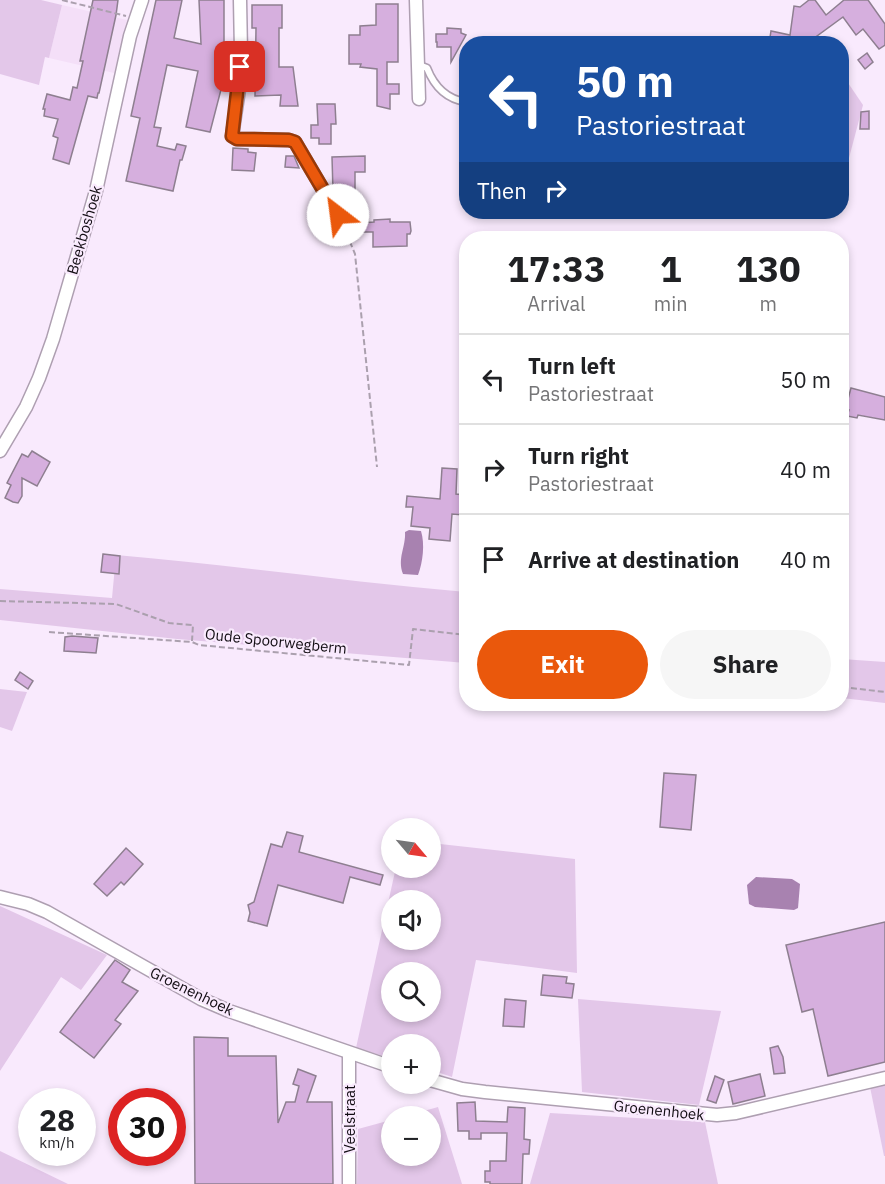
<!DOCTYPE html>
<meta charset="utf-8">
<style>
:root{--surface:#fff;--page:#f6f6f6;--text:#202124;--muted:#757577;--line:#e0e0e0;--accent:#ea580c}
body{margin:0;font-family:"IBM Plex Sans",sans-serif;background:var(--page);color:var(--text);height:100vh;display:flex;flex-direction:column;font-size:22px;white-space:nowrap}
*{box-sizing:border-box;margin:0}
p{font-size:20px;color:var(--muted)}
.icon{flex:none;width:33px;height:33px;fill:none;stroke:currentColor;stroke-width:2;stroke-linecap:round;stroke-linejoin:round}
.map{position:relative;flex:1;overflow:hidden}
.sheet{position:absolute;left:459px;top:231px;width:390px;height:480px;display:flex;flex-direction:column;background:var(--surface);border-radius:24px;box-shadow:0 3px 9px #0003}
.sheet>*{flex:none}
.guide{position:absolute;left:459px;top:36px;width:390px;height:183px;border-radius:24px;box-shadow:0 3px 9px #0003;background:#1a4fa0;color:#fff;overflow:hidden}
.needle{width:39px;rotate:119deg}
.controls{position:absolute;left:381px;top:818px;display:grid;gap:12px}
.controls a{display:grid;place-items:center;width:60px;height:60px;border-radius:50%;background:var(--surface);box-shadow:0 3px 9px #0003;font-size:30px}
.speed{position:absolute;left:18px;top:1088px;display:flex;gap:12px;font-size:30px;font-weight:700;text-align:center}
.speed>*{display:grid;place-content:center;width:78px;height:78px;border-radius:50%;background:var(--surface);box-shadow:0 3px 9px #0003;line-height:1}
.speed small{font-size:15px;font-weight:400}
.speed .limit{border:9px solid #d22;background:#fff;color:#111}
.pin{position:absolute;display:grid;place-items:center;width:51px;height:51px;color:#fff;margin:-26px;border-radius:12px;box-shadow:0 3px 9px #0006}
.me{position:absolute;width:66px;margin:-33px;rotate:330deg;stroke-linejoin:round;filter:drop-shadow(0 0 4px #0008)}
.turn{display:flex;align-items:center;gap:21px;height:126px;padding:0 18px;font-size:27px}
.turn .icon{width:78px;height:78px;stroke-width:2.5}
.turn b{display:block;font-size:42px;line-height:51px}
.then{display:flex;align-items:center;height:57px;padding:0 18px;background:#0003;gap:12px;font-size:22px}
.eta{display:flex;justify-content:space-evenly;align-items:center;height:102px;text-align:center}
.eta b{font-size:36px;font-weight:800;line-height:42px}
.button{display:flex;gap:12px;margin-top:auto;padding:12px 18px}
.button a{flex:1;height:69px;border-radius:36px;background:var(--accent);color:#fff;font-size:24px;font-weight:800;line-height:69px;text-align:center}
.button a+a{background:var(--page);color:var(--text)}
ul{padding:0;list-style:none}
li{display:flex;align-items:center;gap:18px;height:90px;padding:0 18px;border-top:2px solid var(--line)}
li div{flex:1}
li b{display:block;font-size:22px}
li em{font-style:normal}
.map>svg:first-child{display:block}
.built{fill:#f4dff8}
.green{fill:#e3c7e9;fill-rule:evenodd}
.water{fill:#a882b0}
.building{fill:#d6afde;stroke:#8e7f90;stroke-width:1.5}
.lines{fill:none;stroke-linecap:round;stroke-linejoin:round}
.service-casing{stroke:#ae9fb1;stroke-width:9}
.minor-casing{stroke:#ae9fb1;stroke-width:15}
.path{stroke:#aba0ae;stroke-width:2;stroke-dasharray:6 3;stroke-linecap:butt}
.service{stroke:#fff;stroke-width:6}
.minor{stroke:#fff;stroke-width:12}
.route-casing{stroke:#983908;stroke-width:15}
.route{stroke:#ea580c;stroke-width:10}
.labels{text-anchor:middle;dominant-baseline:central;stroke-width:4.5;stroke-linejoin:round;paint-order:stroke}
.street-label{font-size:15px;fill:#110c12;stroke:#f9eafd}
</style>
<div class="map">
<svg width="885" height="1184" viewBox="0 0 885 1184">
<rect width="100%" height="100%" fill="#f9eafd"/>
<polygon class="built" points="62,5 127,20 114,73 49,58"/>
<g class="green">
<polygon points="0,0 41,0 62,5 49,58 45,57 39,85 0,74"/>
<polygon points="842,74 863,105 844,177 842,176"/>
<path d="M 116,555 C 233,565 350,582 466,592 L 466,663 L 177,639 L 0,620 L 0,589 L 112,598 Z"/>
<polygon points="842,659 885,662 885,703 842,698"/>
<polygon points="0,689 27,692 12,731 0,727"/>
<path d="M 431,843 L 575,859 L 577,973 L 476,960 L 452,1077 L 431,1070 L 430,1044 L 392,1044 L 391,1058 L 356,1048 L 396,867 L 430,867 ZM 392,900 L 430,900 L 430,939 L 392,939 ZM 392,972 L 430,972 L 430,1011 L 392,1011 Z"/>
<polygon points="0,906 107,955 81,990 61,977 0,1071"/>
<polygon points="578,999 721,1011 699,1105 582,1092"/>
<polygon points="885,1084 885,1156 884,1156 870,1087"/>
<polygon points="438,1107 462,1184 357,1184 358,1129 391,1120 392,1155 430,1155 430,1116 406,1116"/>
<polygon points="550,1113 705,1122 718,1184 530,1184"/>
<polygon points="0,1151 68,1184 0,1184"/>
</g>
<g class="water">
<path d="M 409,530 L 421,531 C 425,544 423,562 418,575 L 403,574 C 397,558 406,547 405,532 Z"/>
<polygon points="756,877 792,879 800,884 798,908 794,910 755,907 749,904 747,885"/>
</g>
<g class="building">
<polygon points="93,0 118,0 116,15 99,93 98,93 97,98 88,96 69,164 53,159 58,138 53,136 58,119 44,116 45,109 43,109 47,94 70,100 73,87 77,88 83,61 80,61"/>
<polygon points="156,0 182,0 174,38 201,44 199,0 224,0 224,78 210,132 186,127 198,71 167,65 154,127 161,128 157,146 175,150 177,144 186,146 182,160 180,160 173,191 126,181 140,118 131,116"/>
<polygon points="809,0 815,0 826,15 844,0 868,0 885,24 885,45 879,49 863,29 856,35 843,17 813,39 816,44 769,44 771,31 790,35 794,6 800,7"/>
<polygon points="376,4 398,4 398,62 387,62 387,84 399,84 399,94 390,94 390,109 377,106 377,69 360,67 361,64 349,64 349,35 360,35 360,26 376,25"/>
<polygon points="252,5 282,5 282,28 279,28 279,67 293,67 298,106 280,106 281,95 255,96 256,28 252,28"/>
<polygon points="447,28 461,29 461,33 466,35 451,62 451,47 437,47 437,42 436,42 436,34 447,34"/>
<polygon points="867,53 873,62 865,69 858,60"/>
<polygon points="317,104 335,104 336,124 331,124 331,144 319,144 319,138 311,138 311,125 318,125"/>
<polygon points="869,111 869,129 860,129 861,112"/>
<polygon points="233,148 248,149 248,152 256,153 254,171 232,170"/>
<polygon points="286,156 294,156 299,168 285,167"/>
<polygon points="365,156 365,172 355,172 355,196 337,197 333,191 332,157"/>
<polygon points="390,219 390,222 410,222 411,231 410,234 407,234 407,246 373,247 373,232 361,232 360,223 374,222 374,220"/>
<polygon points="851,388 885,397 885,420 858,415 857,418 847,416 849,410 845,410"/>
<polygon points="32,451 50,462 37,486 22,478 22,496 18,503 13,502 5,498 11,485 7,483 22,454 28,457"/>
<polygon points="442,468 457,469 456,494 466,495 464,515 452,514 450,541 429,539 430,528 411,526 413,507 406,507 407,496 440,499"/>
<polygon points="103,554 120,556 119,574 101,572"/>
<polygon points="72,636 98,638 96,653 64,651 65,637"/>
<polygon points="20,672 33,681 28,689 15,680"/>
<polygon points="664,773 696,775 691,830 660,827"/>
<polygon points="287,832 303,836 299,852 383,875 380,885 350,877 343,903 278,885 267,926 248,921 250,913 248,905 254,902 271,844 282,847"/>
<polygon points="126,848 143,864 124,885 121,882 107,896 94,884"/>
<polygon points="885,922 885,1062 828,1076 813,1009 802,1012 786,945"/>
<polygon points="115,960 130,970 122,982 138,991 115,1020 121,1024 94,1058 60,1032"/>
<polygon points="543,975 567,977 566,983 574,984 572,998 541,995"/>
<polygon points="505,999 526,1001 524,1027 503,1026"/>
<polygon points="194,1037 228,1038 228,1056 276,1056 278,1123 286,1102 295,1102 299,1086 293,1084 298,1069 316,1076 307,1102 332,1102 333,1184 195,1184"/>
<polygon points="778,1046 783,1057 785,1073 774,1074 770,1048"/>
<polygon points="760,1074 765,1096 733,1104 728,1082"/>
<polygon points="715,1076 724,1080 716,1103 707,1100"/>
<polygon points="475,1102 476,1121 507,1122 508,1107 525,1108 524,1139 530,1140 529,1154 523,1154 522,1184 490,1184 490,1182 485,1182 485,1171 490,1171 490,1161 506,1161 507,1133 481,1133 481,1139 469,1139 469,1131 458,1131 457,1103"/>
</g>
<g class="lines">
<g class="service-casing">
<path id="service" d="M 419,65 L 427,68 C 434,86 446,99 466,102"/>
</g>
<g class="minor-casing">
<g id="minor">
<polyline points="240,0 241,52 240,83 232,136 237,139 289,140 295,142 338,215"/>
<polyline points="416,0 419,99"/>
<polyline points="0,451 26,407 39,378 53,339 96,191 130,36 142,0"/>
<polyline points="0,897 28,904 47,912 201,999 229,1011 392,1067"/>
<polyline points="430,1080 462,1089 485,1092 717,1115 736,1113 885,1078"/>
<polyline points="349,1184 349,1054"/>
</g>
</g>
<g class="path">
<polyline points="62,0 126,16"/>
<polyline points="343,225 355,254 377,467"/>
<polyline points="0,601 116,604 169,623 193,625 192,641"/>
<polyline points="49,632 192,642 199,645 409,665 413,629 466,635"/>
<polyline points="842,687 885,692"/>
</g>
<use href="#service" class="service"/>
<use href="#minor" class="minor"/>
</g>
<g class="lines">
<g class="route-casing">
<polyline id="route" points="240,67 232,136 237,139 289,140 295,142 338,215"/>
</g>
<use href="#route" class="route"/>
</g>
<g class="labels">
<g class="street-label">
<text transform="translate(84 230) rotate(-74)">Beekboshoek</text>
<text transform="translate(276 641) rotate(6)">Oude Spoorwegberm</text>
<text transform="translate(192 991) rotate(26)">Groenenhoek</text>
<text transform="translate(659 1110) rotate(6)">Groenenhoek</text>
<text transform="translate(349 1119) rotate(-90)">Veelstraat</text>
</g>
</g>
</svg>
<div class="controls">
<a><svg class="needle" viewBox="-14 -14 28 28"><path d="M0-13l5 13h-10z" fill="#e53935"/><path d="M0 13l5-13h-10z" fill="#757577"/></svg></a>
<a><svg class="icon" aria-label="sound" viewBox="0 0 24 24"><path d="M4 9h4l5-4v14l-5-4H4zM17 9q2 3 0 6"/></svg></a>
<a><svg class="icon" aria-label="search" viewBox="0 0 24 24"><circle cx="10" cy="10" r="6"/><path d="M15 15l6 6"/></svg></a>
<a>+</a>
<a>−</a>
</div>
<div class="speed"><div>28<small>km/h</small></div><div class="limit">30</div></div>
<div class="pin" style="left:240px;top:67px;background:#d93025"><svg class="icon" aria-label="arrive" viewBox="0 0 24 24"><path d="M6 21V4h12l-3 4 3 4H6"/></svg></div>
<svg class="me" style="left:338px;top:215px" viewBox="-20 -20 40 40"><circle r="19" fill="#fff"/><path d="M0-13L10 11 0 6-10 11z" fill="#ea580c"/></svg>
<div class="guide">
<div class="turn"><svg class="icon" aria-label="left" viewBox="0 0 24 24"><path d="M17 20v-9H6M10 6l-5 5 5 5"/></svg><div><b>50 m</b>Pastoriestraat</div></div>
<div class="then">Then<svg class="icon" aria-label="right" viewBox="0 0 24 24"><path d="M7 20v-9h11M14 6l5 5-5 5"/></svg></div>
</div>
<section class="sheet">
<div class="eta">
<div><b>17:33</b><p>Arrival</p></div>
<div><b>1</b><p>min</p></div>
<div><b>130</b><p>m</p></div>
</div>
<ul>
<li><svg class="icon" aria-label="left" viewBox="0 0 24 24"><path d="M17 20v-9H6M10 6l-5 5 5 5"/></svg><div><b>Turn left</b><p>Pastoriestraat</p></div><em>50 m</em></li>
<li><svg class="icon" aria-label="right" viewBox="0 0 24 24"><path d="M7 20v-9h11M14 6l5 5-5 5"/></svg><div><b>Turn right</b><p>Pastoriestraat</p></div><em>40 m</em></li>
<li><svg class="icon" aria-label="arrive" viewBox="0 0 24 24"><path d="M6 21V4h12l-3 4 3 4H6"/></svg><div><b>Arrive at destination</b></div><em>40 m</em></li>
</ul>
<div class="button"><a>Exit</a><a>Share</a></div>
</section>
</div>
